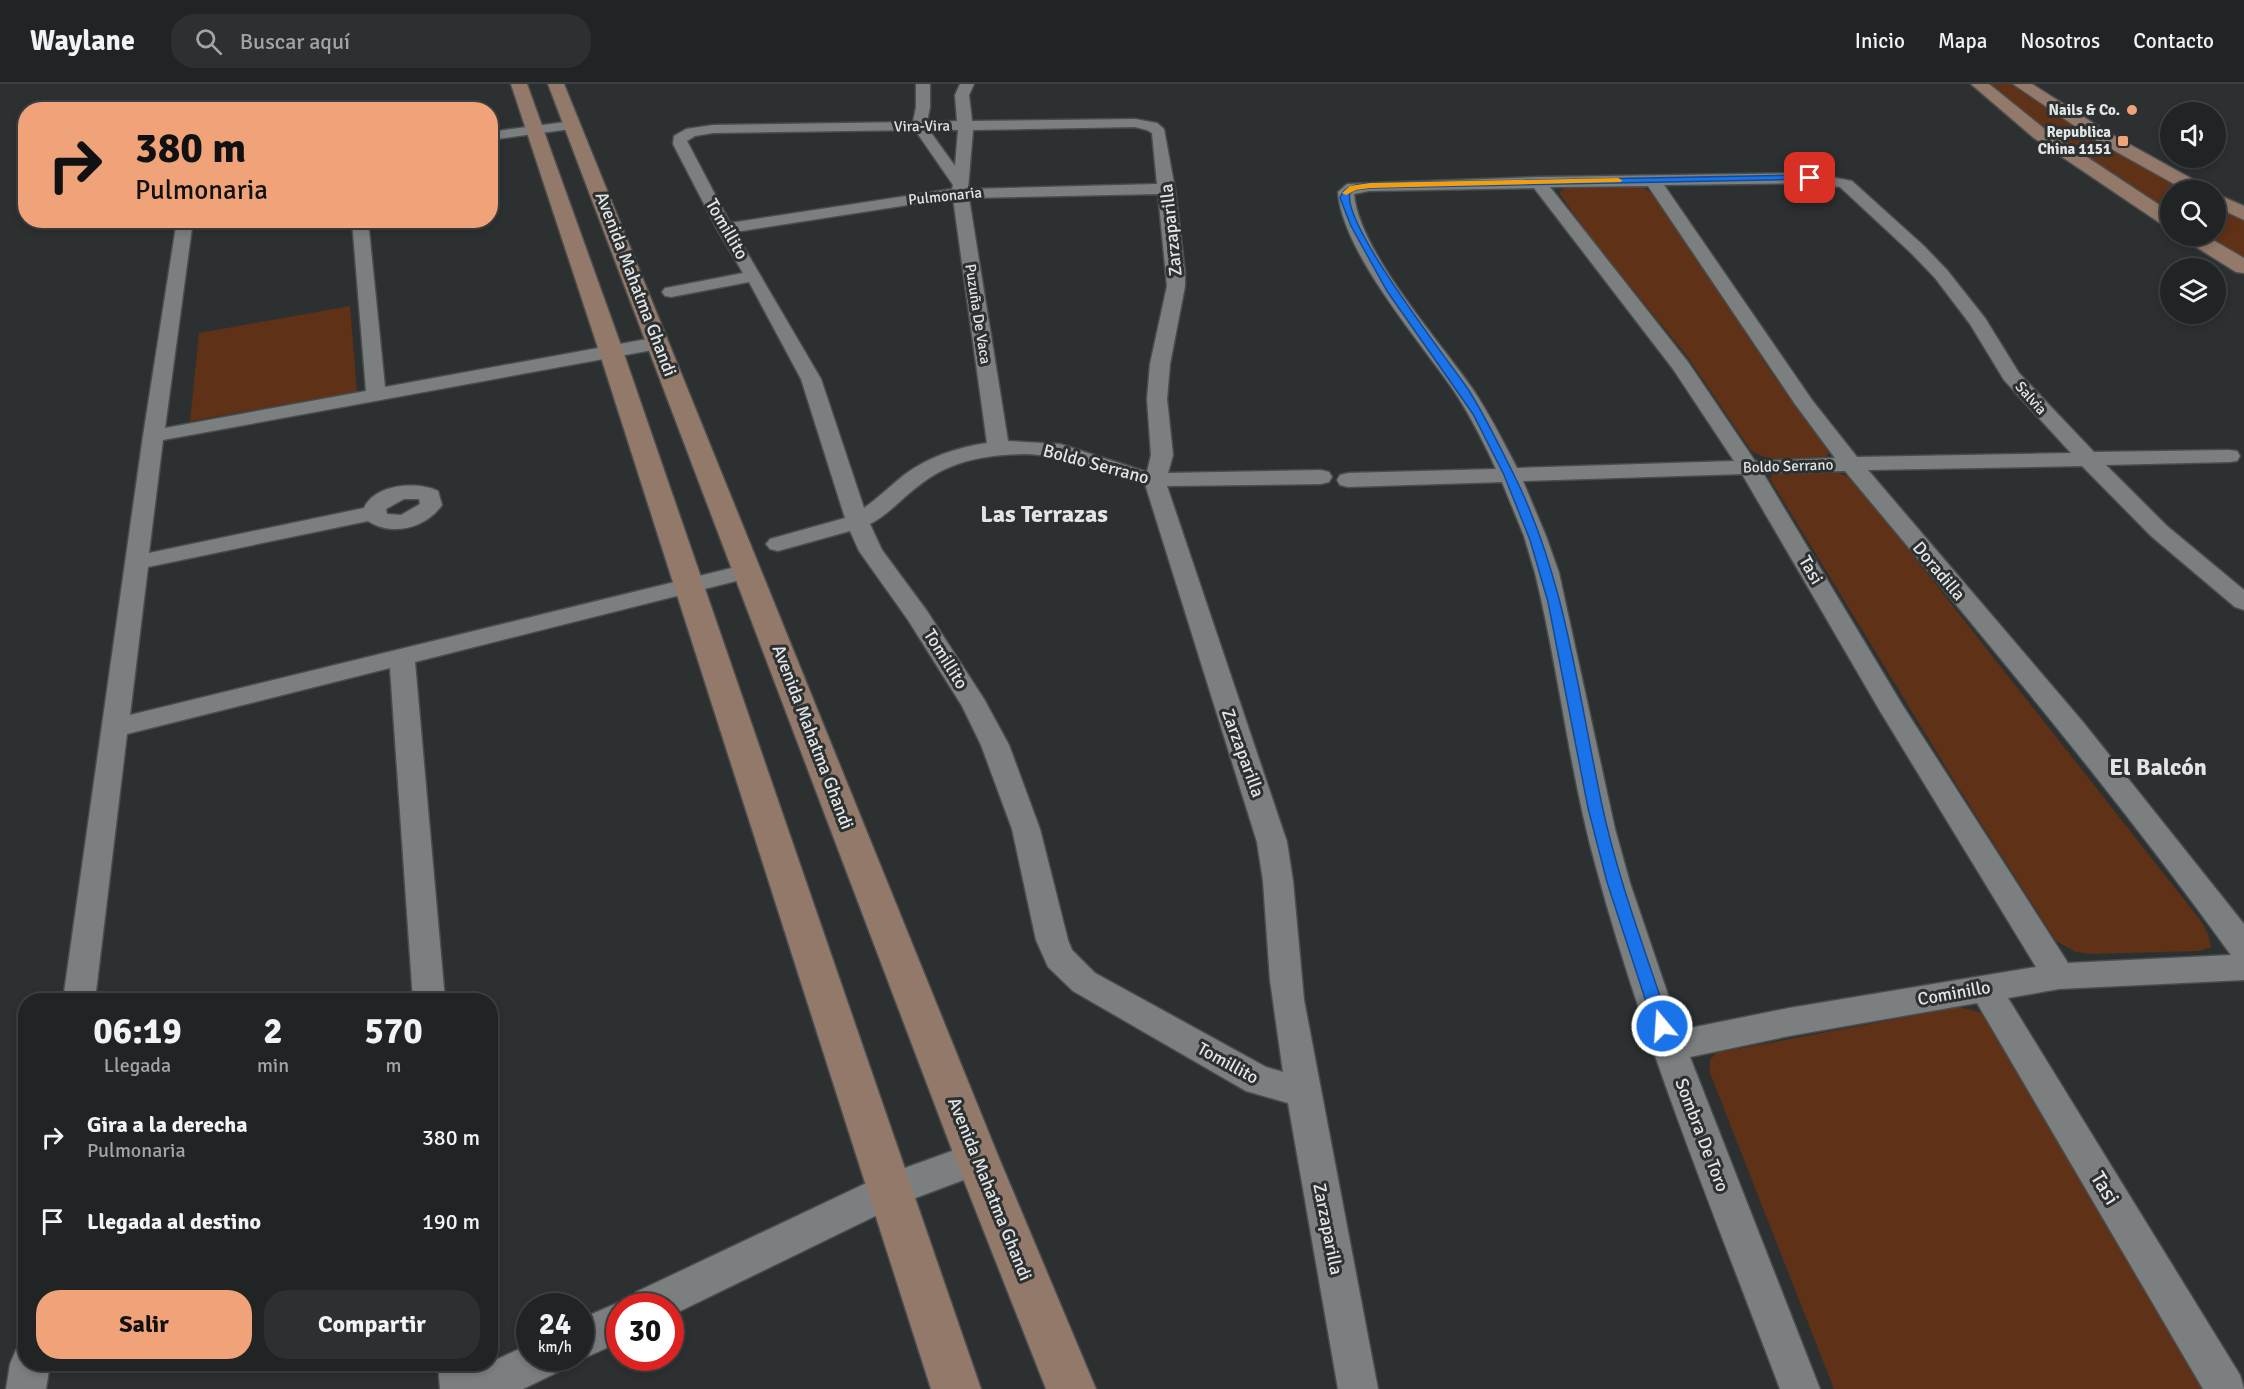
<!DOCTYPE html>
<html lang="es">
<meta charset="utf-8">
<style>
:root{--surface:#212425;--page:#2d3032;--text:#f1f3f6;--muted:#a2a4a7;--line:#3e4142;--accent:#f0a279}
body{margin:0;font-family:Signika,sans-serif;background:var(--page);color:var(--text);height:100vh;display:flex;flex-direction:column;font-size:22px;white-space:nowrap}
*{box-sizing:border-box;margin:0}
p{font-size:20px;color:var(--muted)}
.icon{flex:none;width:33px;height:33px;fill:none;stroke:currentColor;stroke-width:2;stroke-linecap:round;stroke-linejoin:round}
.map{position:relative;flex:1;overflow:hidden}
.panel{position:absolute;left:18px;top:909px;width:480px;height:378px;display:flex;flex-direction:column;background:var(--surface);border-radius:24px;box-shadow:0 3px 9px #0003,0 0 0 2px var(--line)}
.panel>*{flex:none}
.top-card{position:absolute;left:18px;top:18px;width:480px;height:126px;border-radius:24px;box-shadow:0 3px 9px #0003,0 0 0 2px var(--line);background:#f0a279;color:#111;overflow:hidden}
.fabs{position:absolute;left:2160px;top:18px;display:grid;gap:12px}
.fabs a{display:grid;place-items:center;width:66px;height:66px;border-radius:50%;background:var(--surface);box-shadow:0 3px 9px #0003,0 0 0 2px var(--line);font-size:30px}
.speed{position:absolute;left:516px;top:1209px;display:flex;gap:12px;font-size:30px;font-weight:700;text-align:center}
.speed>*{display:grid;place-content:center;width:78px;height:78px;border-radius:50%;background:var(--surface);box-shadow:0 3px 9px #0003,0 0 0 2px var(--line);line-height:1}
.speed small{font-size:15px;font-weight:400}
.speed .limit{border:9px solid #d22;background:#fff;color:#111}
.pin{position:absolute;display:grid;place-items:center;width:51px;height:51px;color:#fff;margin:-26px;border-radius:12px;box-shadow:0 3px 9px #0006}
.me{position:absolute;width:66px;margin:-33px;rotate:342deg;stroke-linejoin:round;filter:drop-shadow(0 0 4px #0008)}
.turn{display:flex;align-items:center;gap:21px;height:126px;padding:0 18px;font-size:27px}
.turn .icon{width:78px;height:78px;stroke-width:2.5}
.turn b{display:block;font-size:42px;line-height:51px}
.eta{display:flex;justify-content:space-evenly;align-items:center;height:102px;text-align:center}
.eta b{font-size:36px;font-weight:700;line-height:42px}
.button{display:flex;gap:12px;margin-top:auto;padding:12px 18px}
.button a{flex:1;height:69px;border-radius:24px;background:var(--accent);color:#111;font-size:24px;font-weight:700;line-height:69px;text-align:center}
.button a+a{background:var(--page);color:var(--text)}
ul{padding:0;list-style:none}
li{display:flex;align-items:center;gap:18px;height:84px;padding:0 18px}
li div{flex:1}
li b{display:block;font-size:22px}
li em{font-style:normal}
header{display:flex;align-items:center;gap:36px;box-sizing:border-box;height:84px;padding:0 30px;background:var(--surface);border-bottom:2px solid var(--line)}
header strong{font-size:28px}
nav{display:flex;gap:33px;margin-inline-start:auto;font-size:21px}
.search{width:420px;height:54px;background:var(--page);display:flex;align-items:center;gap:15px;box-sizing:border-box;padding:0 21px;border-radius:24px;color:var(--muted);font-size:22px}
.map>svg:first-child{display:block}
.green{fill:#5f3116}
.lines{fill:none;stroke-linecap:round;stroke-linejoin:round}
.minor-casing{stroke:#4a4d4e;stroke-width:3}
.secondary-casing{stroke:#4a4d4e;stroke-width:3}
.minor{fill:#7b7f80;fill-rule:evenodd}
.secondary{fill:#927969;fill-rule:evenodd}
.route{fill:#1a73e8;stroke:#114b97;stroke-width:1.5}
.slow{fill:#f59e0b}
.poi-dot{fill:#f0a279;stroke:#2c3031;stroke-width:2}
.labels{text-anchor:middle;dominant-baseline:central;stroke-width:6;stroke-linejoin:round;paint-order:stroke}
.far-poi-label{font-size:15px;font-weight:bold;fill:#e2e4e5;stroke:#2c3031;text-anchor:end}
.far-street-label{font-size:15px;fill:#e2e4e5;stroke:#2c3031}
.street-label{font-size:18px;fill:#e2e4e5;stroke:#2c3031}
.near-street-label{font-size:21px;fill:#e2e4e5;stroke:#2c3031}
.district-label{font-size:24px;font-weight:bold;fill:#e2e4e5;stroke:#2c3031}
</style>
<header>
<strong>Waylane</strong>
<div class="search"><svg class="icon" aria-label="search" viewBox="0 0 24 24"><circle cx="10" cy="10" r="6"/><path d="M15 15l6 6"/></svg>Buscar aquí</div>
<nav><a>Inicio</a><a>Mapa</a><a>Nosotros</a><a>Contacto</a></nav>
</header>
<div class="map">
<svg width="2244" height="1305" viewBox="0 0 2244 1305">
<rect width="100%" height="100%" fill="#2c3031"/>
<g class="green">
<polygon points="1989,0 2014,0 2123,68 2193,106 2170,106 2170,132 2099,85"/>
<path d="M 1634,103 L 1644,104 L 1656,112 L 1773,291 L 1824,362 L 1829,368 L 1826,373 C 1803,374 1769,382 1750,365 L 1687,272 L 1586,148 L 1560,110 L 1560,107 L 1565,104 Z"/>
<polygon points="2216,118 2244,133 2244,177 2203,152 2216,152"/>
<polygon points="350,222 357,308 190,337 199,249"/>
<polygon points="1834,387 1853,395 2201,837 2208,850 2211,863 2200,867 2091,870 2076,868 2056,857 1958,703 1770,395 1772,390 1780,388"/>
<polygon points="1959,923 1983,929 2205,1305 1834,1305 1710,989 1710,976 1716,969"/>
</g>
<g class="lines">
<g class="minor-casing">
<g id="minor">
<path d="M 916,0 L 930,0 L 930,23 L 927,38 L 957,37 L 955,11 L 960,0 L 974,0 L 969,11 L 972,37 L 1135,35 L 1157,39 L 1164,45 L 1175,105 L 1185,189 L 1185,202 L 1170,280 L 1167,315 L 1173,371 L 1168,389 L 1321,386 L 1329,388 L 1332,393 L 1329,398 L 1321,400 L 1167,402 L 1287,758 L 1293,797 L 1304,916 L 1378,1305 L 1338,1305 L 1288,1019 L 1246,1007 L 1073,907 L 1048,883 L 1036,856 L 1012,745 L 981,661 L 962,622 L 908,536 L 859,467 L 850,447 L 778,467 L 770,465 L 766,460 L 770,455 L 845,434 L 801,295 L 749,198 L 671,213 L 665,212 L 662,208 L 665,204 L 671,203 L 743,189 L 717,145 L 673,60 L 674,52 L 686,45 L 713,41 L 913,38 L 916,23 ZM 1135,43 L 1147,46 L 1152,49 L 1157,100 L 968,105 L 973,46 ZM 915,46 L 953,101 L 952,105 L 730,139 L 687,57 L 695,52 L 713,49 ZM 929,46 L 958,46 L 955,82 ZM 1158,110 L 1167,202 L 1150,280 L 1147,315 L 1151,371 L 1147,388 L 1060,360 L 1008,357 L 969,114 ZM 953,114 L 987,359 C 958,363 928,373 904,391 C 890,402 878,414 864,424 L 821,295 L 735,148 ZM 1029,370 L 1066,374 L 1145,400 L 1257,758 L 1263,797 L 1270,896 L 1283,988 L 1266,983 L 1095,889 L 1072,866 L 1068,856 L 1040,745 L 1009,661 L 984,615 L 927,527 L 882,466 L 870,440 C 888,431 901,415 917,403 C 949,376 988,370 1029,370 Z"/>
<polygon points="573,37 580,41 578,44 490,56 490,48"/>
<path d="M 1810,89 L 1852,97 L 1924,162 L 1947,186 L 1985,234 L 2019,289 L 2094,368 L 2229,366 L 2237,367 L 2240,372 L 2237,377 L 2229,378 L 2106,381 L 2167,442 L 2244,506 L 2244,526 L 2235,523 L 2151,452 L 2082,382 L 1868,386 L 2083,638 L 2244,840 L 2244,896 L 2059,905 L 2008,914 L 2240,1291 L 2244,1305 L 2203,1305 L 1977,919 L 1789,952 L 1690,973 L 1820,1305 L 1780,1305 C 1715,1132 1644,961 1596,783 C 1569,686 1559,586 1535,489 L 1524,452 L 1502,398 L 1348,403 L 1340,401 L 1337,396 L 1340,391 L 1348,389 L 1496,385 C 1483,357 1469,329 1452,304 C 1418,255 1342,167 1338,108 L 1347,100 L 1538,93 ZM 1810,99 L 1840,103 L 1912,170 L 1935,194 L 1970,240 L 2004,296 L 2071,369 L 1857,373 L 1812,316 L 1664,101 ZM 1648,102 L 1795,320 L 1835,374 L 1755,377 L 1688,278 L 1550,103 ZM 1534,104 L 1673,285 L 1734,377 L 1517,384 C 1503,357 1489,329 1472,304 C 1438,255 1359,167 1354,110 L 1369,107 ZM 1845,387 C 1977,546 2110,703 2231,871 L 2068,879 L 1903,622 L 1763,389 ZM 1742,390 L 1880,627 L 2036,883 L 1789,924 L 1680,946 L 1630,799 L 1615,745 L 1559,489 L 1546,452 L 1523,397 Z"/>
<path d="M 177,136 L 193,136 L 165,344 L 366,307 L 352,136 L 368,136 L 385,303 L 658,253 L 665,255 L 667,259 L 665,263 L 658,265 L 163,356 L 149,469 L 364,424 C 375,400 417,397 438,407 L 442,421 C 426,444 392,453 368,437 L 148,483 L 130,631 L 748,480 L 756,482 L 760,487 L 756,492 L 415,578 L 445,916 L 413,916 L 390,584 L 127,650 L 95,916 L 63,916 L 143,352 ZM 404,415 L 419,415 L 420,420 L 401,431 L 387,430 L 386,425 Z"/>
<polygon points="977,1058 990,1062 995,1074 990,1086 902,1119 670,1232 670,1222 620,1222 620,1258 580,1276 575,1274 580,1274 580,1235 620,1218 631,1222 636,1208 877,1094"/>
<polygon points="530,1260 530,1274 564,1274 558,1288 523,1305 440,1305 438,1280 478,1280 478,1284"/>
<polygon points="26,1262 26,1280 50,1280 46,1305 6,1305 10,1280 16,1266"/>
</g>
</g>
<g class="secondary-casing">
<g id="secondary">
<polygon points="511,0 527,0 623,267 981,1305 931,1305 599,267"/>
<polygon points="548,0 564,0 999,1074 1096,1305 1046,1305 955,1074"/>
<polygon points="1971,0 1989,0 2046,46 2170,128 2170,143 2163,141 2034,54"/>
<polygon points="2013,0 2032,0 2109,49 2205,102 2208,106 2185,106 2097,57"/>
<polygon points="2216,110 2244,122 2244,136 2216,123"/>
<polygon points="2182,152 2206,152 2244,174 2244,189 2236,188 2185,156"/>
</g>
</g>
<use href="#minor" class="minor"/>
<use href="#secondary" class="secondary"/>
</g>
<path class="route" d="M 1810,91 L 1814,94 L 1813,95 L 1370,104 L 1355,106 L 1350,109 C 1341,139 1447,275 1468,305 C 1485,332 1499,361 1513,389 C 1565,492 1578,609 1602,721 C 1618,796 1646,869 1670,942 L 1668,947 L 1662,949 L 1656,947 L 1654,942 L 1607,798 L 1588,724 L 1548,518 L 1530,456 L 1504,391 L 1473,330 L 1387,207 L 1351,142 L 1340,114 C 1345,100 1357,101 1370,99 Z"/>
<polygon class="slow" points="1618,94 1622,96 1621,98 1370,104 1356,106 1346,111 1342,109 1350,102 1370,99"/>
<g class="poi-dot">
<circle cx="2132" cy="26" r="6"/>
<rect x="2117" y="51" width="12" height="12" rx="3"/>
</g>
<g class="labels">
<g class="far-poi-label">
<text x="2120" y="26">Nails &amp; Co.</text>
<text x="2111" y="48">Republica<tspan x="2111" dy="17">China 1151</tspan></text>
</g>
<g class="far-street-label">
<text transform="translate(922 42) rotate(-1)">Vira-Vira</text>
<text transform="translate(945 112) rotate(-6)">Pulmonaria</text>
<text transform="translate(978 230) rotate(81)">Puzuña De Vaca</text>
<text transform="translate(2031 314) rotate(48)">Salvia</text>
<text transform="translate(1788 382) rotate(-2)">Boldo Serrano</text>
</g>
<g class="street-label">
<text transform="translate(727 145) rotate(60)">Tomillito</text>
<text transform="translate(1171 146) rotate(-96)">Zarzaparilla</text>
<text transform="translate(636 200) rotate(69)">Avenida Mahatma Ghandi</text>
<text transform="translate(1096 380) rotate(15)">Boldo Serrano</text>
<text transform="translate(1811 486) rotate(60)">Tasi</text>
<text transform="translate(1939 487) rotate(50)">Doradilla</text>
<text transform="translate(946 575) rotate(58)">Tomillito</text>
<text transform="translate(813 653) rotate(69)">Avenida Mahatma Ghandi</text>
<text transform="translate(1243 669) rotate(70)">Zarzaparilla</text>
<text transform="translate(1954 909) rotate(-10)">Cominillo</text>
<text transform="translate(1228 979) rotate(29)">Tomillito</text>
<text transform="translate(1702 1051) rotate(69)">Sombra De Toro</text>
<text transform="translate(990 1105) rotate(68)">Avenida Mahatma Ghandi</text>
<text transform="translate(1328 1145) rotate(79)">Zarzaparilla</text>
</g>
<g class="near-street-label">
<text transform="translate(2105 1104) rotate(59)">Tasi</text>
</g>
<g class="district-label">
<text x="1044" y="430">Las Terrazas</text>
<text x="2158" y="683">El Balcón</text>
</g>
</g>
</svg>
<div class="fabs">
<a><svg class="icon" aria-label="sound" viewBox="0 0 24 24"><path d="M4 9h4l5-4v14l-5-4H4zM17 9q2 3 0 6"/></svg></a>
<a><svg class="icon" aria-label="search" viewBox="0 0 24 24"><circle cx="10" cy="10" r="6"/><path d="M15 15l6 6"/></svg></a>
<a><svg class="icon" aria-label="layers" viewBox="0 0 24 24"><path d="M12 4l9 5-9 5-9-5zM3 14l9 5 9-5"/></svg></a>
</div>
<div class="speed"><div>24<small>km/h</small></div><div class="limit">30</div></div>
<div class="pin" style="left:1810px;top:94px;background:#d93025"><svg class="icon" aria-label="arrive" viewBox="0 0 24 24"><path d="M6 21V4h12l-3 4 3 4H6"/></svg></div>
<svg class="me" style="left:1662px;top:942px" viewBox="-20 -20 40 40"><circle r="17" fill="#1a73e8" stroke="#fff" stroke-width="3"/><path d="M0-11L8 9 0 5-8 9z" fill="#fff"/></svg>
<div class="top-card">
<div class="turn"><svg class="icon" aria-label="right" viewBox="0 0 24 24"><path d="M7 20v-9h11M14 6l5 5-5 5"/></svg><div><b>380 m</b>Pulmonaria</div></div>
</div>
<section class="panel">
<div class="eta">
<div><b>06:19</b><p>Llegada</p></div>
<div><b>2</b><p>min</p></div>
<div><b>570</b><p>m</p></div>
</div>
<ul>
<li><svg class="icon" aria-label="right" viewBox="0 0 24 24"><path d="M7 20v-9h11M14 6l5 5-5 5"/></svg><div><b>Gira a la derecha</b><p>Pulmonaria</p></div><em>380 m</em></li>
<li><svg class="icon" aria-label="arrive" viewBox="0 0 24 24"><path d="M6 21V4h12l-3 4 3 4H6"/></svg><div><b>Llegada al destino</b></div><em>190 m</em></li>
</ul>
<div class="button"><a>Salir</a><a>Compartir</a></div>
</section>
</div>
